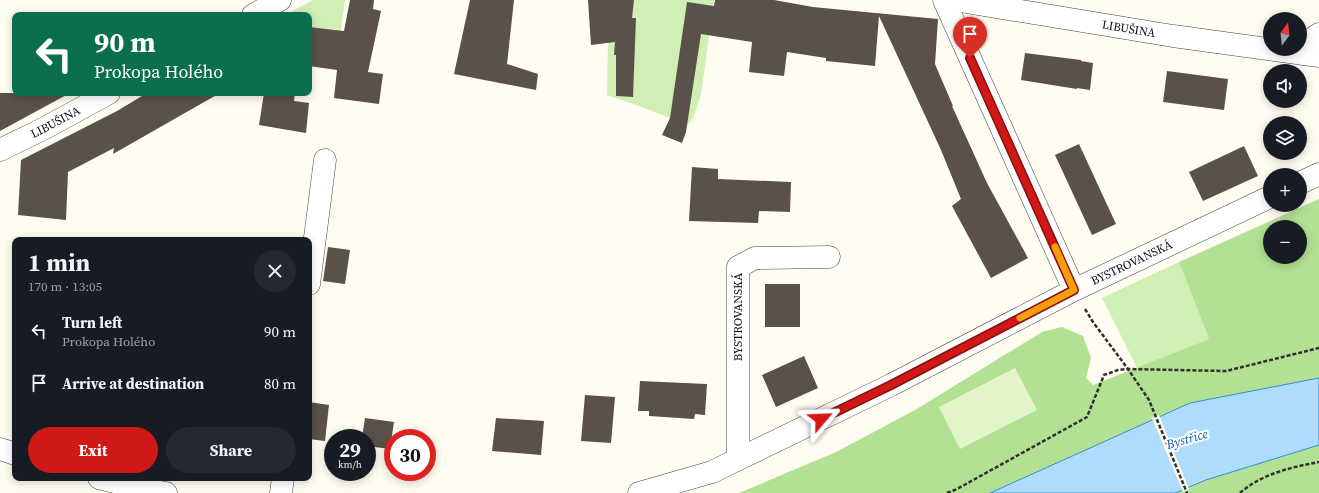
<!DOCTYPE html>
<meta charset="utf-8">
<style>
:root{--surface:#171b24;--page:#242831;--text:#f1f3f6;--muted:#9ea1a6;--accent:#d01816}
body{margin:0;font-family:"Source Serif 4",serif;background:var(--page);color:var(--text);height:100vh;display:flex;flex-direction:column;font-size:15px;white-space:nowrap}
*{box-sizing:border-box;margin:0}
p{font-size:13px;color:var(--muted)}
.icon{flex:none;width:22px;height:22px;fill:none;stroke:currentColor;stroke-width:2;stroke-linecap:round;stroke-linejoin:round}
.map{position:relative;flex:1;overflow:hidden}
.details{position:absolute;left:12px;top:237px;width:300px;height:244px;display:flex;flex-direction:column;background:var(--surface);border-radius:8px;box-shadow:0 2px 10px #0003}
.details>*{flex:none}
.top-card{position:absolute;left:12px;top:12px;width:300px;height:84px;border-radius:8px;box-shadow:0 2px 10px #0003;background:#0b6e4f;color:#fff;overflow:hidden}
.needle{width:26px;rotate:15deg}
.tools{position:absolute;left:1263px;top:12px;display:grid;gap:8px}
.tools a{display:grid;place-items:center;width:44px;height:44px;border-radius:50%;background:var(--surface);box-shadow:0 2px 10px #0003;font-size:20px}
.speed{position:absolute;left:324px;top:429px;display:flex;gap:8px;font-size:20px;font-weight:700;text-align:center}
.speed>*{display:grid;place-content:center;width:52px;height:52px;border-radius:50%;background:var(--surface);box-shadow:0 2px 10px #0003;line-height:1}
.speed small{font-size:10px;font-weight:400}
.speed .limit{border:6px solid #d22;background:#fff;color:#111}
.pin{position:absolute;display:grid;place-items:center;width:34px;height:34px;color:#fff;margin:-41px -17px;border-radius:50% 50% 50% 0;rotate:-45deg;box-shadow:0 0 4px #0007}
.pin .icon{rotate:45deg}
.me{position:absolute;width:44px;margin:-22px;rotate:64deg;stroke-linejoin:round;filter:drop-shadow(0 0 3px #0008)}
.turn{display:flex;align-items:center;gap:14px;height:84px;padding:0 16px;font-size:18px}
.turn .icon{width:52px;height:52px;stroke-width:2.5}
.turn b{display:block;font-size:28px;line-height:34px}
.round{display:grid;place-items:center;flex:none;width:42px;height:42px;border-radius:21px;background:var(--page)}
.summary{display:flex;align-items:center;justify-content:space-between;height:68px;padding:0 16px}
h1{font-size:24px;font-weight:700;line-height:30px}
.cta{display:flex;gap:8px;margin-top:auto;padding:8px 16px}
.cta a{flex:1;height:46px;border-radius:24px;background:var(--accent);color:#fff;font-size:16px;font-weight:700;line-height:46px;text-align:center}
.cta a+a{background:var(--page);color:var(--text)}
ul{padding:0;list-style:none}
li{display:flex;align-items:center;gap:12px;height:52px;padding:0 16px}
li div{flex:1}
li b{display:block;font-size:15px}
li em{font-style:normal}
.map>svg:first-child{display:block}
.green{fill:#d0efb5}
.forest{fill:#b2e193;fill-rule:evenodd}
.pitch{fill:#e3f5c8}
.water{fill:#afdcfd;stroke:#2d8ddc}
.pier{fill:#fffdf1}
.building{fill:#59514a}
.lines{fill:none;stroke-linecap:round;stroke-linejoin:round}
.minor-casing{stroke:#424242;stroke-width:23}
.tertiary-casing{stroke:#424242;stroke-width:23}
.path{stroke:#313131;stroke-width:2.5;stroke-dasharray:4 2;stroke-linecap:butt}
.minor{stroke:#fff;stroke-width:22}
.tertiary{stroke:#fff;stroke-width:22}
.route-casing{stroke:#87100e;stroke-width:10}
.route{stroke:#d01816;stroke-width:7}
.slow{stroke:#f59e0b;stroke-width:7}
.labels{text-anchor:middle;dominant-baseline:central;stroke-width:4;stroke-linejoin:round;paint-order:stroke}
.street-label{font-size:12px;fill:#0f0f0f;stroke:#fff}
.water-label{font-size:13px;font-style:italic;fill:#095eb0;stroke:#fff}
</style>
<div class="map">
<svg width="1319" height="493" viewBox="0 0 1319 493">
<rect width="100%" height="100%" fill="#fffdf1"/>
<g class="green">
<polygon points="313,0 345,0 341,30 309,27 309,15 285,15"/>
<polygon points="604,0 714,0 701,95 694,116 688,125 639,106 607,95 608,43"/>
<polygon points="1179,262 1209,339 1137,368 1102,298"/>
</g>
<g class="forest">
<path d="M 1319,199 L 1319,378 L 1190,403 L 990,493 L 739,493 L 836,452 L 915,410 L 1042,332 L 1062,327 L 1083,336 L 1091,358 L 1086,378 L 1093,385 L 1209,339 L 1179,262 ZM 1270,227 L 1300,227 L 1300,257 L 1270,257 Z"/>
<polygon points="1319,445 1319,493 1175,493 1206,480"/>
</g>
<polygon class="pitch" points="1015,368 1037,410 960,449 939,407"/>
<polygon class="water" points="1319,378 1319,445 1206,480 1175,493 990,493 1190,403"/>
<polygon class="pier" points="1159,415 1189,489 1183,492 1152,418"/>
<g class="building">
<polygon points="350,0 374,0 373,9 381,11 368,72 383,74 379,104 334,98 337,70 309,66 309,27 344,31"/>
<polygon points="470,0 514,0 507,64 538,74 536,90 454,74"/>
<polygon points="588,0 634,0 632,18 636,18 633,97 616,96 616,55 614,55 615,42 591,45"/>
<polygon points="715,0 774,0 813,7 938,19 935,64 953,106 952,106 987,183 1028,258 991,278 952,206 961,199 941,150 879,16 875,66 826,61 826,58 787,52 784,76 749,72 752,42 701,34 686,132 682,143 662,135 670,118 687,2 714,6"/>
<polygon points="1025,53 1081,60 1081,61 1093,63 1090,90 1077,88 1077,89 1021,80"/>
<polygon points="1167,71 1228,79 1224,110 1163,102"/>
<polygon points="0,93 70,93 0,131"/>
<polygon points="147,93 220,93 113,154 114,148 68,172 66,220 18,215 21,160 117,111"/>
<polygon points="264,93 295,93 294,101 309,103 306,133 259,125"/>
<polygon points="1079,144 1116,224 1092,235 1055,155"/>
<polygon points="1244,146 1258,176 1203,201 1189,172"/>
<polygon points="692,167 718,169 718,179 791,182 790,212 759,211 758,223 689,221"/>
<polygon points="328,247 350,250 345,284 323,281"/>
<rect x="765" y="284" width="35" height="43"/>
<polygon points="804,356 818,388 776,407 762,375"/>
<polygon points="640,381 707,384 705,415 695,414 694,419 649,416 649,411 638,411"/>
<polygon points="585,395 615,397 611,443 581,441"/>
<polygon points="309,402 329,405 325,441 309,439"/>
<polygon points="365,418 394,422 390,449 367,446 367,438 362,438"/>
<polygon points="496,418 544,421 541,455 492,451"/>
</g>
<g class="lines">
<g class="minor-casing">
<g id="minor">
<polyline points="944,0 1074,290"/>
<path d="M 1304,54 C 1306,44 1310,39 1319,34"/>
<polyline points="1300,183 1319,174"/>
<polyline points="309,284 325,160"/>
<polyline points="0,449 15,454"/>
<polyline points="738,459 738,267 755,258 829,257"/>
<polyline points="99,478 138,488 166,493"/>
<polyline points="281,493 283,478"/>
<path id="s1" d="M 639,493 L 712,472 L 891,385 L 1074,290 L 1270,197"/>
</g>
</g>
<g class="tertiary-casing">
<g id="tertiary">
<path id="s2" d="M 954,0 L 1173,36 L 1319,56"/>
<polyline points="253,15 280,0"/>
<path id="s3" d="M 0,150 L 45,128 L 109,93"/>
</g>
</g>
<g class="path">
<polyline points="1085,309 1093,322 1128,369 1149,400 1187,493"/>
<polyline points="947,493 957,489 1087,417 1104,375 1118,370 1128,369 1226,371 1319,348"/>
<path d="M 1240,493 C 1261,474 1292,467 1319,462"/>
</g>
<use href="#minor" class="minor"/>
<use href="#tertiary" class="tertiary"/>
</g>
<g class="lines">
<g class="route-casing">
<polyline id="route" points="821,419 891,385 1074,290 970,58"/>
</g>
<use href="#route" class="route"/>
<polyline class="slow" points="1020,318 1074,290 1055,247"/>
</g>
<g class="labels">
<g class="street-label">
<text stroke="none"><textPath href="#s2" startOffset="177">LIBUŠINA</textPath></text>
<text stroke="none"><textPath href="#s3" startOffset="62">LIBUŠINA</textPath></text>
<text stroke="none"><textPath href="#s1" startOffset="545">BYSTROVANSKÁ</textPath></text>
<text transform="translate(738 317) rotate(-90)">BYSTROVANSKÁ</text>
</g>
<g class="water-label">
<text transform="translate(1187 439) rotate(-16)">Bystřice</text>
</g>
</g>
</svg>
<div class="tools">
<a><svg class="needle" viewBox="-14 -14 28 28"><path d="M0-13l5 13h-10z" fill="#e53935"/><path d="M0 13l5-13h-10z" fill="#9ea1a6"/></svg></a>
<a><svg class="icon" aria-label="sound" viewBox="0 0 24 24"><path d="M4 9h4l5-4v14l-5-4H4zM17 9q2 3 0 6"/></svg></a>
<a><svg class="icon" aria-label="layers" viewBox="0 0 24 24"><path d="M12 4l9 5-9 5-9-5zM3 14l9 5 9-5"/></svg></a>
<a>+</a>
<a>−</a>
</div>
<div class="speed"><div>29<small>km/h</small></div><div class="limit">30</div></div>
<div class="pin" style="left:970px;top:58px;background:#d93025"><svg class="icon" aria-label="arrive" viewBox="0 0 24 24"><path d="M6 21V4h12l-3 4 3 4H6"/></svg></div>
<svg class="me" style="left:821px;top:419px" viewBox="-20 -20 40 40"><path d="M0-17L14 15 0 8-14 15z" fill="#d01816" stroke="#fff" stroke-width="4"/></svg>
<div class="top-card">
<div class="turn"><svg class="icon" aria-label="left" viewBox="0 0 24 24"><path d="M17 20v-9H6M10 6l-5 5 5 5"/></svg><div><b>90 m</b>Prokopa Holého</div></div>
</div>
<section class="details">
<div class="summary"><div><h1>1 min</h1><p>170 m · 13:05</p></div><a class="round"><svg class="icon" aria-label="close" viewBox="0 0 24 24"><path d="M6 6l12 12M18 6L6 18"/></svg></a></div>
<ul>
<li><svg class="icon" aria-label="left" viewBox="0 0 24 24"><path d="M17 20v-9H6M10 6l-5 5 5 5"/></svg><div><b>Turn left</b><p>Prokopa Holého</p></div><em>90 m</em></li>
<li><svg class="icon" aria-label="arrive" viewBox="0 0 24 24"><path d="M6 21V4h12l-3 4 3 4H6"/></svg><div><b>Arrive at destination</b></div><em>80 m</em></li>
</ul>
<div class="cta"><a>Exit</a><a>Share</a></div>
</section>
</div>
